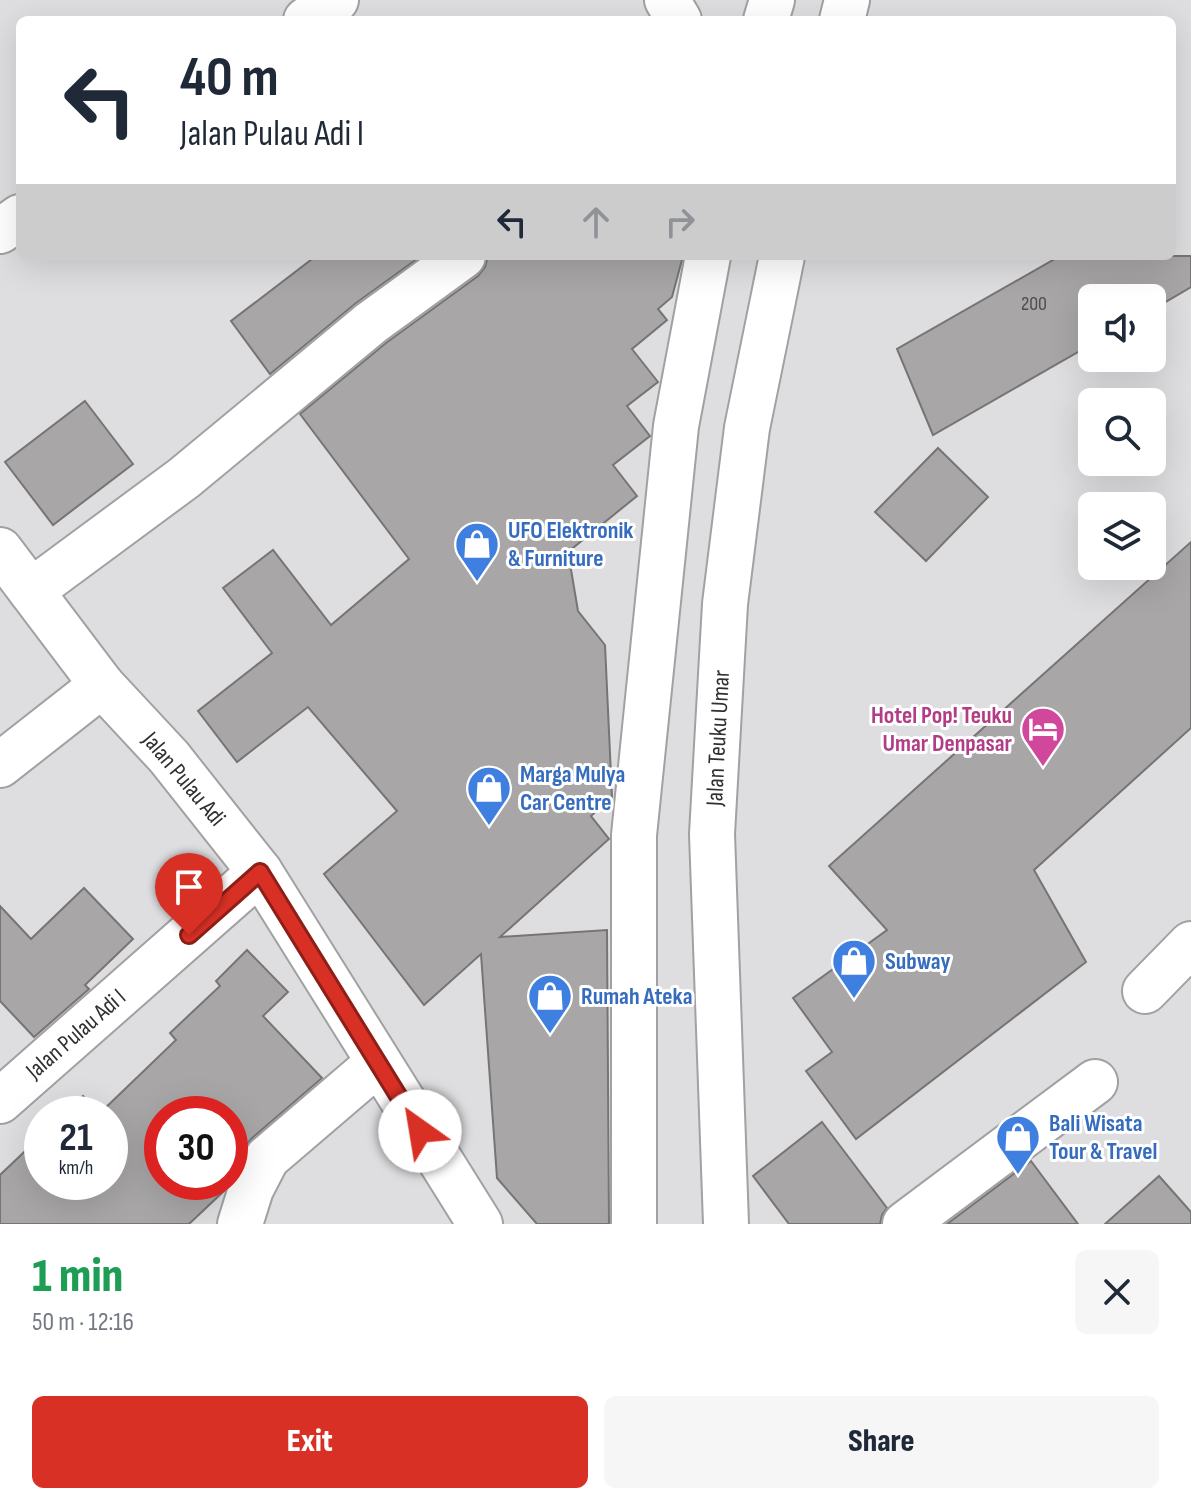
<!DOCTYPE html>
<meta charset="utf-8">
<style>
:root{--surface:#fff;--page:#f6f6f7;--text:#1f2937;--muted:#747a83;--accent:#d93025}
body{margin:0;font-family:"Sofia Sans Condensed",sans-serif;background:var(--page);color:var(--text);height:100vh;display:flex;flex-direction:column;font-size:30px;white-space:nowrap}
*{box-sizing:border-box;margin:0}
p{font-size:26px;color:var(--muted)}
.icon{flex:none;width:44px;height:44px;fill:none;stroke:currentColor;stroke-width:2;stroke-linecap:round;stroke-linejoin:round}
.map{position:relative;height:1224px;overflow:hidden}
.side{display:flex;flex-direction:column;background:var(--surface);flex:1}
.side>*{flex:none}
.banner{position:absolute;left:16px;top:16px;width:1160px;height:244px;border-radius:12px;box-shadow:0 8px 32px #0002;background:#fff;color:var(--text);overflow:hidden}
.tools{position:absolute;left:1078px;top:284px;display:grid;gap:16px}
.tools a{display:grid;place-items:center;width:88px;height:88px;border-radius:12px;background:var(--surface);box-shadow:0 8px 32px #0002;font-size:40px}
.speed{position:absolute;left:24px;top:1096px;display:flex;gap:16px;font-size:40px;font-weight:700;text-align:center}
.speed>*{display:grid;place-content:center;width:104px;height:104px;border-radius:50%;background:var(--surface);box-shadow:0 8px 32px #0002;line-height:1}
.speed small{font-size:20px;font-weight:400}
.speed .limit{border:12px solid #d22;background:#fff;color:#111}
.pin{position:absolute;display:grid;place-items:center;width:68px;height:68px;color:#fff;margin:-82px -34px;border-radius:50% 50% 50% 0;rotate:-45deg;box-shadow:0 0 8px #0007}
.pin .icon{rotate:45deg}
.me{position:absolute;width:88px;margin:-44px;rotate:328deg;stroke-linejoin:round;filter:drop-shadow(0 0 6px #0008)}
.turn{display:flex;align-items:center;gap:28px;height:168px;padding:0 32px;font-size:36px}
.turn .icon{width:104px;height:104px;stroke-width:2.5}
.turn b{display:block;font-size:56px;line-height:68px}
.lanes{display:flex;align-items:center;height:76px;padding:0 32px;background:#0003;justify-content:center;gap:40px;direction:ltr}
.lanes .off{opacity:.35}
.round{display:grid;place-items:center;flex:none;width:84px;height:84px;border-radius:12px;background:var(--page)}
.summary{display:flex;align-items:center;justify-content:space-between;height:136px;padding:0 32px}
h1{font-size:48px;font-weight:800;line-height:60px;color:#1e9e55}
.button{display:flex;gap:16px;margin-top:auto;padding:16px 32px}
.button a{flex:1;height:92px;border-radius:12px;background:var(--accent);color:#fff;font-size:32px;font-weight:800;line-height:92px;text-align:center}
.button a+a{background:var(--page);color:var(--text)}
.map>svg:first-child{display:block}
.building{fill:#a8a6a6;stroke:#777474;stroke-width:2}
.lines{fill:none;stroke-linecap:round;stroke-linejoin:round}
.minor-casing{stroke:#a1a1a3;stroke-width:48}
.major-casing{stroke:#a1a1a3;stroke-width:48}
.minor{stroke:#fff;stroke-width:44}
.major{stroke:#fff;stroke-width:44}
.route-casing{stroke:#8d1f18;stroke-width:20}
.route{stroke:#d93025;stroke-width:14}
.labels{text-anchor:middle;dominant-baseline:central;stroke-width:6;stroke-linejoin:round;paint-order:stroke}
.number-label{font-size:20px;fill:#4d4e4e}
.shop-label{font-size:24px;font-weight:bold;fill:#366cbe;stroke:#fff;text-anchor:start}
.hotel-label{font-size:24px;font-weight:bold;fill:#b23c85;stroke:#fff;text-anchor:end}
.street-label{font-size:24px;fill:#2f3030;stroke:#fff}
</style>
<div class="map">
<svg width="1191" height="1224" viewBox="0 0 1191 1224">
<rect width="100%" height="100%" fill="#dedee1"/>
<g class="building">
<polygon points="316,256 421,256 356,303 270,374 231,321"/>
<polygon points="488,256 683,256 672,297 658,309 667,320 632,349 658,382 627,406 650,436 613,465 637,496 568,552 578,611 605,645 612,797 591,816 609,839 500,937 607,930 609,1224 537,1224 497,1178 481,954 424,1005 324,874 397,811 308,707 237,762 198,711 272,653 223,588 273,550 331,625 409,559 300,414 386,343 478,276 485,267"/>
<polygon points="1060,256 1191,256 1191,287 1152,310 1152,298 1092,298 1092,344 933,435 897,349"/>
<polygon points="85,401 133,464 53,525 5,462"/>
<polygon points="938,448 988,497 926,561 875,512"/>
<polygon points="1191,542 1191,728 1034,870 1086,962 856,1139 806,1071 832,1052 793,998 887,930 829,866"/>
<polygon points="84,888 133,939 85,985 89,989 34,1037 0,1001 0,906 31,939"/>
<polygon points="247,950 288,992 263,1016 322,1078 251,1139 230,1168 230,1114 162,1114 162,1182 218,1182 224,1191 189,1224 0,1224 0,1175 42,1135 42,1182 110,1182 110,1114 64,1114 83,1096 100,1113 176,1040 170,1033 220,986 216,981"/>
<polygon points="822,1122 887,1208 882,1215 880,1224 789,1224 753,1176"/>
<polygon points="1031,1161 1078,1224 947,1224"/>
<polygon points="1159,1176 1191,1212 1191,1224 1105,1224"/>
</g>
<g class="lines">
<g class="minor-casing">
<g id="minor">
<polyline points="667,0 679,20"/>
<polyline points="306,20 336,0"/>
<polyline points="0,231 20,217"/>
<polyline points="0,550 102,685 169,757 260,872 480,1224"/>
<polyline points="31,591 184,478 371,323 463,256"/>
<polyline points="0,765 102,685"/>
<polyline points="1145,991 1191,944"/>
<polyline points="0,1101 260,872"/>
<polyline points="240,1224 251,1189 267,1158 378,1063"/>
<polyline points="905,1224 1095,1082"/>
</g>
</g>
<g class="major-casing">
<g id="major">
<polyline points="766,20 772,0"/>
<polyline points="842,20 847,0"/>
<polyline points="634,1224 634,835 676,426 708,256"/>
<polyline points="726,1224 712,834 725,604 747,428 782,256"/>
</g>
</g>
<use href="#minor" class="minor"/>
<use href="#major" class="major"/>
</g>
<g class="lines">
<g class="route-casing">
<polyline id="route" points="189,935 260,872 420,1131"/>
</g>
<use href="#route" class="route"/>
</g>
<defs>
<g id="shop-pin" transform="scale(2.3)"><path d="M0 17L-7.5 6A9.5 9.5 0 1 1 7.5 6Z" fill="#3f7fe0" stroke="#fff"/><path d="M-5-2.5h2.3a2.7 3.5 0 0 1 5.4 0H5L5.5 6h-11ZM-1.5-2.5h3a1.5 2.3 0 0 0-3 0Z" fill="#fff"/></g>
<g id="hotel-pin" transform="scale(2.3)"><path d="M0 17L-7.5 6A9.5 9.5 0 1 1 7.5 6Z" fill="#d1479c" stroke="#fff"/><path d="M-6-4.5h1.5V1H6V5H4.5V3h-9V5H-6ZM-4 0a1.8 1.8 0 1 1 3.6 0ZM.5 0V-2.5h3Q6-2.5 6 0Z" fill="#fff"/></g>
</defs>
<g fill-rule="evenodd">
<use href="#shop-pin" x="477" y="544"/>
<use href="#hotel-pin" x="1043" y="729"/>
<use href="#shop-pin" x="489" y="788"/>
<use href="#shop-pin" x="854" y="961"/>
<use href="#shop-pin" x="550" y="996"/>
<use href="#shop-pin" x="1018" y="1137"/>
</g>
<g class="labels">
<g class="number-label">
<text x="1034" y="304">200</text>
</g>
<g class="shop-label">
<text x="508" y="530">UFO Elektronik<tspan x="508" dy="28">&amp; Furniture</tspan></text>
<text x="520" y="774">Marga Mulya<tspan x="520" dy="28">Car Centre</tspan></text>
<text x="885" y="961">Subway</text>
<text x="581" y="996">Rumah Ateka</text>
<text x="1049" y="1123">Bali Wisata<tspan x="1049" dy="28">Tour &amp; Travel</tspan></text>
</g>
<g class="hotel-label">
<text x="1012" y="715">Hotel Pop! Teuku<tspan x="1012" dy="28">Umar Denpasar</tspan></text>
</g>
<g class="street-label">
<text transform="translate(718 738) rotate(-87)">Jalan Teuku Umar</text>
<text transform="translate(184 779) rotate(50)">Jalan Pulau Adi</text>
<text transform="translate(76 1034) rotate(-41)">Jalan Pulau Adi I</text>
</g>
</g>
</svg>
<div class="tools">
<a><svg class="icon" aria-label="sound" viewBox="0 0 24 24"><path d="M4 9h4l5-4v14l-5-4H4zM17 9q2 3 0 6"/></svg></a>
<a><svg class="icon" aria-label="search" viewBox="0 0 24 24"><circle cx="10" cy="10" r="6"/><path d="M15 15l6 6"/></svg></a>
<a><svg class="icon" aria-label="layers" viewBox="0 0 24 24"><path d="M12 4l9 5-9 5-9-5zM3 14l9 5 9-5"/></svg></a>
</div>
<div class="speed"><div>21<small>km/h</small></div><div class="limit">30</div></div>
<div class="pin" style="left:189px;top:935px;background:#d93025"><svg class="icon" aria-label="arrive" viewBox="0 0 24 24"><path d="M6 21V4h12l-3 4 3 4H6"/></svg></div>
<svg class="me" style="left:420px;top:1131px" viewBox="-20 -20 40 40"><circle r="19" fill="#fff"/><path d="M0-13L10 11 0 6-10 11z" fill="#d93025"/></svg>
<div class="banner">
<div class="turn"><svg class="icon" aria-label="left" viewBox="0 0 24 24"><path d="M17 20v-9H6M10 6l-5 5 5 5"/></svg><div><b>40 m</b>Jalan Pulau Adi I</div></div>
<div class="lanes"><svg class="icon" aria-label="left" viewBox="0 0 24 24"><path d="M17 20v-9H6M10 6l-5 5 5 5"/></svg><svg class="icon off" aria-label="ahead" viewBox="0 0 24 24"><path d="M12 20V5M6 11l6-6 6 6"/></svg><svg class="icon off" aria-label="right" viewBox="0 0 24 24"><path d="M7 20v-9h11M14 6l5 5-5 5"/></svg></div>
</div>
</div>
<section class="side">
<div class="summary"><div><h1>1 min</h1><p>50 m · 12:16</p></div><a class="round"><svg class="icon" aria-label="close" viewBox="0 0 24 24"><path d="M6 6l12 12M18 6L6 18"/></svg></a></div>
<div class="button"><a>Exit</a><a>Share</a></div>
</section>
